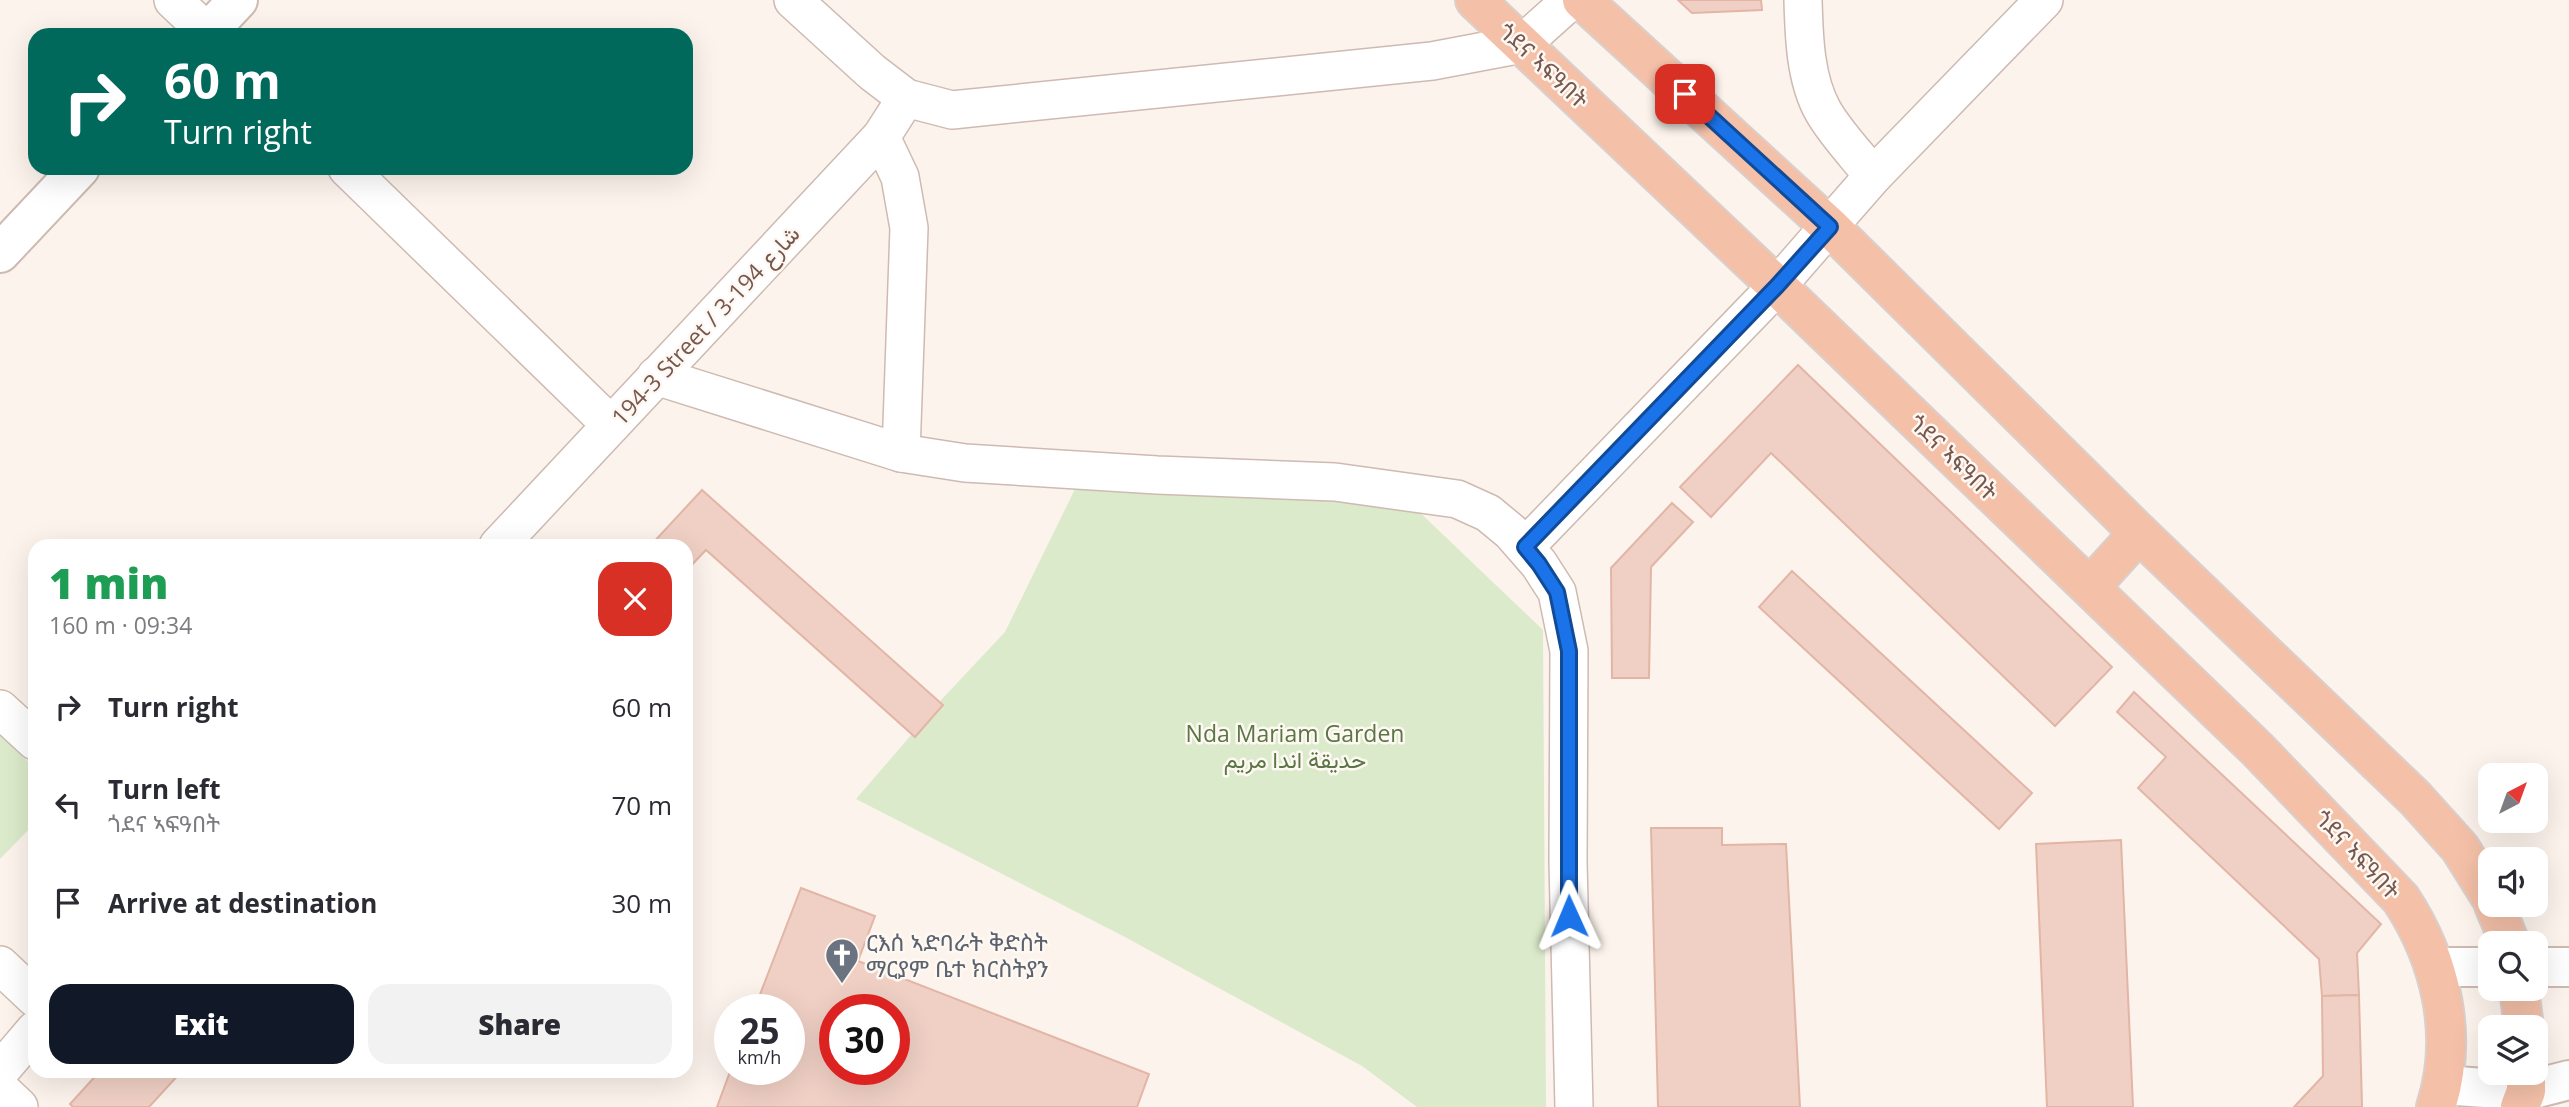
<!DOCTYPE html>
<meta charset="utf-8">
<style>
:root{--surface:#fff;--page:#f2f2f3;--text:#2b2b33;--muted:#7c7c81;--accent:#111827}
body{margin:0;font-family:"Open Sans",Vazirmatn,"Noto Sans Ethiopic",sans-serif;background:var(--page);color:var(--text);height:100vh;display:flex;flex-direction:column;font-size:26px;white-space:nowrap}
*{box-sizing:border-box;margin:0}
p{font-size:23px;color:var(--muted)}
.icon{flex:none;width:38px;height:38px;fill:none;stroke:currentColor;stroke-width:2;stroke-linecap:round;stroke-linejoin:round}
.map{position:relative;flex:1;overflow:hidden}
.details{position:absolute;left:28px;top:539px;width:665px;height:539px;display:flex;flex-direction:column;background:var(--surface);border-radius:21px;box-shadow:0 7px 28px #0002}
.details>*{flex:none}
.guide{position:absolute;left:28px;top:28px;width:665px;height:147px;border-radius:21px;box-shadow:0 7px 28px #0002;background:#00695c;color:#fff;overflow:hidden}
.needle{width:46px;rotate:41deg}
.buttons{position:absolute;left:2478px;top:763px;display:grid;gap:14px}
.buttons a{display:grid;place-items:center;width:70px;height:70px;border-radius:14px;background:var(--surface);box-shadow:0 7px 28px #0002;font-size:35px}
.speed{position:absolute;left:714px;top:994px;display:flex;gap:14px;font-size:35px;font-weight:700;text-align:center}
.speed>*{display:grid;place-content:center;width:91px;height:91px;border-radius:50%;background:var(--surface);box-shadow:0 7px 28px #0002;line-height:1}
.speed small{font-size:18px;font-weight:400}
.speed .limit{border:10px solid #d22;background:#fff;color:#111}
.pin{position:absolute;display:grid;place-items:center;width:60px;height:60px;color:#fff;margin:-30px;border-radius:14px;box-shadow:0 4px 10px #0006}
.me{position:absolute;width:77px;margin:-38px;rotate:359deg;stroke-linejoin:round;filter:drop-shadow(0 0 5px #0008)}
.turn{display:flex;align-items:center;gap:24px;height:147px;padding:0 21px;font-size:32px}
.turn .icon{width:91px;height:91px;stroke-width:2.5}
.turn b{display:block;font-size:49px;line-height:60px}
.round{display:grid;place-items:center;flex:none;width:74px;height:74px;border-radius:21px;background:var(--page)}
.summary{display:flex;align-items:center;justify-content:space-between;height:119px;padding:0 21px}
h1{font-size:42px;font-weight:800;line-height:52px;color:#1e9e55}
.cta{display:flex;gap:14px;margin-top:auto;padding:14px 21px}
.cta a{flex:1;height:80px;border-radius:21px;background:var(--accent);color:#fff;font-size:28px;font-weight:800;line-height:80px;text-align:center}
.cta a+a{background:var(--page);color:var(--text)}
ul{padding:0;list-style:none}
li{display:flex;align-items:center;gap:21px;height:98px;padding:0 21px}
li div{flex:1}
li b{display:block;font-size:26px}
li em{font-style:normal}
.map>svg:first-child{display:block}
.green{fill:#dbeaca}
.building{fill:#f0d0c5;stroke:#e2b5a6;stroke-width:2;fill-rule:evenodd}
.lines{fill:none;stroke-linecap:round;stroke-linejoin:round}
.minor-casing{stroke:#cebab1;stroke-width:40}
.tertiary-casing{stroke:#cebab1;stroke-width:42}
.trunk-casing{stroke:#d9d0ce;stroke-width:42}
.minor{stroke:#fff;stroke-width:37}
.tertiary{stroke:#fff;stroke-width:38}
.trunk{stroke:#f4c0a8;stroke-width:38}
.route-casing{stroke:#114b97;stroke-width:18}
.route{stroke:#1a73e8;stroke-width:12}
.labels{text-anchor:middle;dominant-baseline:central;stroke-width:5;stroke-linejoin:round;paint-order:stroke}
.street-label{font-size:23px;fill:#77584f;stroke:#fef8f3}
.park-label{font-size:23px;fill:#5a7644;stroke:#fef8f3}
.worship-label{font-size:23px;fill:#5b616d;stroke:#fef8f3;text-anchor:start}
</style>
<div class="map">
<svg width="2569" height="1107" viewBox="0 0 2569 1107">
<rect width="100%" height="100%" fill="#fcf4ec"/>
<g class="green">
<polygon points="1076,487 1411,504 1543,630 1546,1107 1417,1107 1362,1066 1123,936 856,799 943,698 1005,632"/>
<polygon points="0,735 35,768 35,823 0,859"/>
</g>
<g class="building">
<polygon points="1678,0 1761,0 1762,10 1692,13"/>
<polygon points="1798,365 2112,667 2055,726 1771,453 1711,517 1680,487"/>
<polygon points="702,490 943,705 915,737 706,550 686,571 686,546 650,546"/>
<polygon points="1672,503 1693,522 1651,567 1649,678 1612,678 1611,568"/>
<polygon points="1792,571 2032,793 1999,829 1759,607"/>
<polygon points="2134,692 2381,924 2357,953 2359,995 2322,996 2319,959 2138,788 2166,757 2117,712"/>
<polygon points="1651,828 1722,828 1722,845 1786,844 1800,1107 1658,1107"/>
<polygon points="2121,840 2133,1107 2047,1107 2036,844"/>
<path d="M 801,888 L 875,916 L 858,961 L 1149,1074 L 1137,1107 L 717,1107 L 731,1069 L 789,1069 L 789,1010 L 754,1010 ZM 835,1010 L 894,1010 L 894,1069 L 835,1069 Z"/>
<polygon points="2359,995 2362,1107 2294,1107 2323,1076 2322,996"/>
<polygon points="100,1071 182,1071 149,1107 73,1107 70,1104"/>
</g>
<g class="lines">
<g class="minor-casing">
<g id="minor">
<polyline points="173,0 210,35"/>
<polyline points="793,0 872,72 906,98 952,110 1432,61 1522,44 1571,0"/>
<path d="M 1803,0 C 1804,36 1805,79 1823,111 C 1836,134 1857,155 1873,176"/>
<polyline points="881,137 900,177 909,228 901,453"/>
<polyline points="347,168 611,425"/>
<polyline points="656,376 901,453 965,463 1157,475 1335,482 1457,499 1488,513 1511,532 1539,564 1557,592 1569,651 1568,862 1574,1107"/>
<polyline points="498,546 881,137 906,98"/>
<polyline points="1525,547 1777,286 1873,176 2044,0"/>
<polyline points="0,709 35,741"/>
<polyline points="0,965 35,998"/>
<polyline points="0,1071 35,1030"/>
<polyline points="0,1089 19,1107"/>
</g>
</g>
<g class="tertiary-casing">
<g id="tertiary">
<polyline points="205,35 238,0"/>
<polyline points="0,253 80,168"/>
<polyline points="2435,967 2490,967"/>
<polyline points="2536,967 2569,967"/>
<polyline points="2443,1085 2526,1091 2569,1080"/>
</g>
</g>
<g class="trunk-casing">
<g id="trunk">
<path d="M 1475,0 L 1777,286 L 2257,749 L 2401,899 C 2441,960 2459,1036 2436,1107"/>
<polyline points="1582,0 1830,227 2139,533 2415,798 2460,848 2490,896"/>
<polyline points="2090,587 2139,533"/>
<polyline points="2494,905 2510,943"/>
<polyline points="2519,989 2524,1027"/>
<polyline points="2520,1107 2526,1091 2526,1073"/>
</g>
</g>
<use href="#minor" class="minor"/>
<use href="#tertiary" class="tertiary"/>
<use href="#trunk" class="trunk"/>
</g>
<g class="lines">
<g class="route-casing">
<polyline id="route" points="1569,916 1569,651 1557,592 1539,564 1525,547 1777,286 1830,227 1685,94"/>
</g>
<use href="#route" class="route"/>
</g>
<defs>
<g id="church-pin" transform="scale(1.75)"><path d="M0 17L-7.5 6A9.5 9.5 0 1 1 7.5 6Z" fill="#6b7280" stroke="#fef8f3"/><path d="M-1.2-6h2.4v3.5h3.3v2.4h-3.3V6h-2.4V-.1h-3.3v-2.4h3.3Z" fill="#fff"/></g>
</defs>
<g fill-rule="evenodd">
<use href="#church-pin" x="842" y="955"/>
</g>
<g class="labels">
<g class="street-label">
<text transform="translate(1544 65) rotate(43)">ጎደና ኣፍዓበት</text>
<text transform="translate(705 325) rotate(-47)">194-3 Street / شارع 194-3</text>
<text transform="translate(1954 457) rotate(44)">ጎደና ኣፍዓበት</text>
<text transform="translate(2358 854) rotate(47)">ጎደና ኣፍዓበት</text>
</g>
<g class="park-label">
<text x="1295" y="733">Nda Mariam Garden<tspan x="1295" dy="26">حديقة اندا مريم</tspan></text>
</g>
<g class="worship-label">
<text x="866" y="942">ርእሰ ኣድባራት ቅድስት<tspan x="866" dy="26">ማርያም ቤተ ክርስትያን</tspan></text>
</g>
</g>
</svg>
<div class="buttons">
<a><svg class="needle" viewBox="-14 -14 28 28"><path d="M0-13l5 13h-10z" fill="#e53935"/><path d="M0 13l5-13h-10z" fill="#7c7c81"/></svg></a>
<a><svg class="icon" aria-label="sound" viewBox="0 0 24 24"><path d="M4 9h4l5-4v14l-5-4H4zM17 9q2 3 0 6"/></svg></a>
<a><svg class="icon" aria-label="search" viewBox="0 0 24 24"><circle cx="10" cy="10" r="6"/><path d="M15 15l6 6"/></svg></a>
<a><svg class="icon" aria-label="layers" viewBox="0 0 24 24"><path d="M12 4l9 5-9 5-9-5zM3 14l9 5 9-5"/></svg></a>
</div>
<div class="speed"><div>25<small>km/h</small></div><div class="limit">30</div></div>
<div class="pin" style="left:1685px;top:94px;background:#d93025"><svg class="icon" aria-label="arrive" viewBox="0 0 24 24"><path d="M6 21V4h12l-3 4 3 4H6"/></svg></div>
<svg class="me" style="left:1569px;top:916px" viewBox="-20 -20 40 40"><path d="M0-17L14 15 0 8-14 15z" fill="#1a73e8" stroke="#fff" stroke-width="4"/></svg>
<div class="guide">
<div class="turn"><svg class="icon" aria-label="right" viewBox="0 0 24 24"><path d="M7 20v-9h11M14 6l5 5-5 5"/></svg><div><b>60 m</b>Turn right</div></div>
</div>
<section class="details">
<div class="summary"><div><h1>1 min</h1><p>160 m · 09:34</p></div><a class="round" style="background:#d93025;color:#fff"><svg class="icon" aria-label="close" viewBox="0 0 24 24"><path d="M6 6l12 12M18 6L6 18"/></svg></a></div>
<ul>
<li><svg class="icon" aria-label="right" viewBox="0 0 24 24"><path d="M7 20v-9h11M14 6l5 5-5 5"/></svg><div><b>Turn right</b></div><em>60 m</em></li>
<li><svg class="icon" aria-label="left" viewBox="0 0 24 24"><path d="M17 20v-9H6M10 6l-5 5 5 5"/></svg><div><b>Turn left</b><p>ጎደና ኣፍዓበት</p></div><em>70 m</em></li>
<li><svg class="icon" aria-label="arrive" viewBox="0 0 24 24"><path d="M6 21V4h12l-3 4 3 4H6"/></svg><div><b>Arrive at destination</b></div><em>30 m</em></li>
</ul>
<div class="cta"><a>Exit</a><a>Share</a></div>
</section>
</div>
